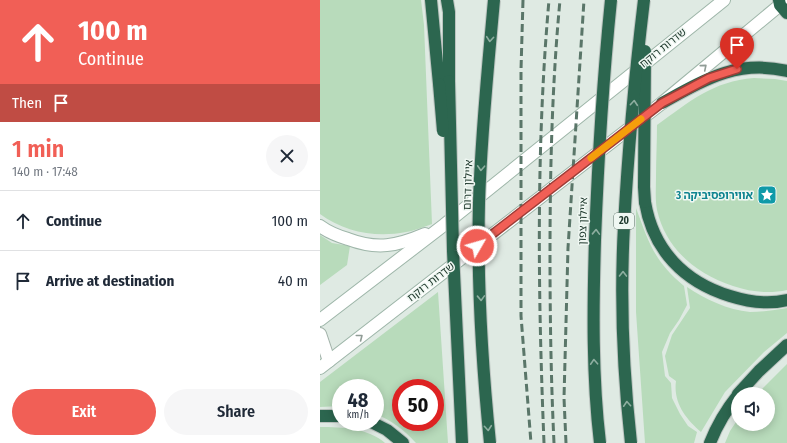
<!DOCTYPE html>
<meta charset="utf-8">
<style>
:root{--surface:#fff;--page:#f6f6f7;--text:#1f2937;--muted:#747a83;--line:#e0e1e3;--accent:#f15f56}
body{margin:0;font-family:"Fira Sans Condensed","Noto Sans Hebrew",sans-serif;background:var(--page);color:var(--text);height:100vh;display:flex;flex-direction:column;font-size:15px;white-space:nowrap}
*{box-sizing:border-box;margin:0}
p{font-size:13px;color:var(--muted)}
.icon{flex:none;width:22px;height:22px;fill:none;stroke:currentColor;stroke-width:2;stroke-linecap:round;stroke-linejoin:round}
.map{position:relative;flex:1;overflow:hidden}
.sheet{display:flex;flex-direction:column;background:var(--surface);width:320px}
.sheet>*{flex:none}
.guide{background:#f15f56;color:#fff;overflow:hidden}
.buttons{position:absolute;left:411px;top:387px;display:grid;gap:8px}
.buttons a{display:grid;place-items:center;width:44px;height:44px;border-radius:50%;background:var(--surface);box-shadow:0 2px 10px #0003;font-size:20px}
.speed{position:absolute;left:12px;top:379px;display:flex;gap:8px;font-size:20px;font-weight:700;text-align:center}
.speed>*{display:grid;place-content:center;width:52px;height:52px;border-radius:50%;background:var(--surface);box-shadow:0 2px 10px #0003;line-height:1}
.speed small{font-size:10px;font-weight:400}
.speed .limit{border:6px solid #d22;background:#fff;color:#111}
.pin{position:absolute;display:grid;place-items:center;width:34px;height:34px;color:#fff;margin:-41px -17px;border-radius:50% 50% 50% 0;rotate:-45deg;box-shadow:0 0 4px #0007}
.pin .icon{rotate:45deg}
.me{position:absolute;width:44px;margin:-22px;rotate:52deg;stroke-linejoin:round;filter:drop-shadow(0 0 3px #0008)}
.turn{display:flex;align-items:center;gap:14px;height:84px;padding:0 12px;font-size:18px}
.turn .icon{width:52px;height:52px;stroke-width:2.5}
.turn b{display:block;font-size:28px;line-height:34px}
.then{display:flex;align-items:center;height:38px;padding:0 12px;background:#0003;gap:8px;font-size:15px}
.round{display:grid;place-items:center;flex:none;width:42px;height:42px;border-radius:21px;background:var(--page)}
.overview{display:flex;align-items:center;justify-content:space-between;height:68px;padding:0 12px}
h1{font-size:24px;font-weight:600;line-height:30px;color:var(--accent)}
.cta{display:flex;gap:8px;margin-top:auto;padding:8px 12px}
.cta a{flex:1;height:46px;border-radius:24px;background:var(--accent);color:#fff;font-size:16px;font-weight:600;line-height:46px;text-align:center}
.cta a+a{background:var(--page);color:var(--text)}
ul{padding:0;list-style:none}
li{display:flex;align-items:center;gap:12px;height:60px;padding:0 12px;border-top:1px solid var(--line)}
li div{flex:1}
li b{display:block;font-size:15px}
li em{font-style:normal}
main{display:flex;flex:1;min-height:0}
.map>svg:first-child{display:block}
.green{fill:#b8dbbb;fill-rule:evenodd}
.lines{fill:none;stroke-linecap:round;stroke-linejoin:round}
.tertiary-casing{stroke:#a2b2a9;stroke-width:14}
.secondary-casing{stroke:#9eb6a9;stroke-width:14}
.motorway-casing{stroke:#bcc4c0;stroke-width:14}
.tertiary{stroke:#fff;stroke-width:12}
.secondary{stroke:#fff;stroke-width:12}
.motorway{stroke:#2c664f;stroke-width:12}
.rail{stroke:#5a7669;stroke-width:3;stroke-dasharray:8 4;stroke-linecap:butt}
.motorway-bridge-casing{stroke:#bcc4c0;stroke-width:14;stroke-linecap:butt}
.motorway-bridge{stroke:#2c664f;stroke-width:12}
.oneway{stroke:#8eaea0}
.oneway2{stroke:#909c96}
.route-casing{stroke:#9d3e38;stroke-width:10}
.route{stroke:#f15f56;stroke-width:7}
.slow{stroke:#f59e0b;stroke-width:7}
.labels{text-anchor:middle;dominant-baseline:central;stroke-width:3;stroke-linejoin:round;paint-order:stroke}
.shield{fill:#eff7f2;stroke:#5e7369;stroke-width:1}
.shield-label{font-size:10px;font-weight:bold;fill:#203a2e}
.street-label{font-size:11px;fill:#203a2e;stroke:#eff7f2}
.culture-label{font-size:11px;font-weight:bold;fill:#0d838f;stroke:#eff7f2;text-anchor:end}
</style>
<main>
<section class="sheet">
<div class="guide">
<div class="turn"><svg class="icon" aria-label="ahead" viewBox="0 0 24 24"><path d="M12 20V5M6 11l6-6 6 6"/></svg><div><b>100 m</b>Continue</div></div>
<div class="then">Then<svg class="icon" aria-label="arrive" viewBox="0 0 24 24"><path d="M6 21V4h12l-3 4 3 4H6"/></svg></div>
</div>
<div class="overview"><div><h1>1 min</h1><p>140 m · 17:48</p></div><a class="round"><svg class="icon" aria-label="close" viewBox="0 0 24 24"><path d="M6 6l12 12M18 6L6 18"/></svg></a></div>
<ul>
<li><svg class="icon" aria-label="ahead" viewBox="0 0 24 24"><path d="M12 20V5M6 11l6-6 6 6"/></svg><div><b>Continue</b></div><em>100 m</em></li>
<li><svg class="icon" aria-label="arrive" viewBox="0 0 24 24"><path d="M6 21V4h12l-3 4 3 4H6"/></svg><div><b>Arrive at destination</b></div><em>40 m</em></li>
</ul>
<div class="cta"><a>Exit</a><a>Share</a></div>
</section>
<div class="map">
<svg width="467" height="443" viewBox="0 0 467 443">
<rect width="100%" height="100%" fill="#dfeae3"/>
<g class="green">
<path d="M 0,0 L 101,0 L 104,25 L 112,224 C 103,227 94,231 86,232 C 56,238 24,232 0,214 Z"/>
<path d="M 434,78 L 455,79 L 467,81 L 467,290 C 449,294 431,292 413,286 C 376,274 346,249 337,210 C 335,199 336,188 336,177 C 336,159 337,142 337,125 C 369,102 393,81 434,78 Z"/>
<path d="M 316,208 C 329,243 334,261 364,286 L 367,305 L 359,320 L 350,333 L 342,352 L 345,376 L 351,383 L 352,398 L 360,414 L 368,426 L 377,432 L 374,443 L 325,443 L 316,312 Z"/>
<polygon points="0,235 12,243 30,246 27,265 0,285"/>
<path d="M 367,287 C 385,299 408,310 430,312 C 442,312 455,310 467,308 L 467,333 L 444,352 L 405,392 L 381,432 C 366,419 353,403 356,381 L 349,376 L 345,356 L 352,335 L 370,308 Z"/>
<path d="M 118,292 L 128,443 L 96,443 C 84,430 72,420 55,414 L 55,388 L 21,388 L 21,406 L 0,407 L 0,382 ZM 81,388 L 115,388 L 115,422 L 81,422 Z"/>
<polygon points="467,364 467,443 405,443 410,431 418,419 418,424 448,424 448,394 437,394"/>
<path d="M 0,427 C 22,427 48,428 65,443 L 0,443 Z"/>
</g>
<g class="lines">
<g class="tertiary-casing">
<polyline id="tertiary" points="0,334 9,361"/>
</g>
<g class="secondary-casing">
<g id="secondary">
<path d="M 0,226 C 8,232 18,236 28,239 C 57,250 77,246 105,234"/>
<polyline points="0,320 124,225 404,0"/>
<polyline points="0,368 342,103 466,0"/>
</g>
</g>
<g class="motorway-casing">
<g id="motorway">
<polyline points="111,0 119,84"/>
<polyline points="127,0 129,12 129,81"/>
<polyline points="459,0 460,5 467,13"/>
<path d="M 342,103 C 384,80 418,59 467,71"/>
<path d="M 325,202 C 333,250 364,282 410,296 C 429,302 447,305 467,300"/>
<polyline points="418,394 439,371 467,345"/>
<polyline points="0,416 21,416"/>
<polyline points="51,422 67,430 83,443"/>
<path d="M 390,443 C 397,425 406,410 418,395"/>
</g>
</g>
<use href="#tertiary" class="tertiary"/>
<use href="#secondary" class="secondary"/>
<use href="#motorway" class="motorway"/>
<g class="rail">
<polyline points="203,0 201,70 201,316 211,443"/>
<path d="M 224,443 C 218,295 216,147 229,0"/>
<path d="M 234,443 C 231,380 230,318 230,255 C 230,170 232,85 240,0"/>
<polyline points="246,443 244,398 248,248 264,0"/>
</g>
<g class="motorway-bridge-casing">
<g id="motorway-bridge">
<polyline points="129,81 133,251 142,443"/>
<polyline points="119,84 123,131"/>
<polyline points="325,202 324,187 325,51"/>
<path d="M 170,443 C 162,364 157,283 159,203 C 161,135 168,67 174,0"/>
<path d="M 280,443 C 272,376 273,307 275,240 C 278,160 283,79 291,0"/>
<path d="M 311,443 C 303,371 300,298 304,226 C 308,150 315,75 324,0"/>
</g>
</g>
<use href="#motorway-bridge" class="motorway-bridge"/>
</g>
<defs><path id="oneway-chevron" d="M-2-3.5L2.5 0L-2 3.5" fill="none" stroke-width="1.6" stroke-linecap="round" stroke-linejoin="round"/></defs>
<g class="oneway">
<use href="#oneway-chevron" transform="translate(170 39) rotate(95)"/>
<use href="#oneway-chevron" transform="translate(314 103) rotate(-85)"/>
<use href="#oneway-chevron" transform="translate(161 168) rotate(93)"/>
<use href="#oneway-chevron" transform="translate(276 232) rotate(-88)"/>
<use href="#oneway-chevron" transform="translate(303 274) rotate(-89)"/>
<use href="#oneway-chevron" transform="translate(161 298) rotate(88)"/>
<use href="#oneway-chevron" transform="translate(274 362) rotate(-93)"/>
<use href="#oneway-chevron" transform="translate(307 404) rotate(-94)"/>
<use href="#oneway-chevron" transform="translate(168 428) rotate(85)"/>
</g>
<g class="oneway2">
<use href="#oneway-chevron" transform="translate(384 67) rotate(-40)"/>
<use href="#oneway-chevron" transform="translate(40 337) rotate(-38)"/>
</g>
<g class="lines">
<g class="route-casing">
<polyline id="route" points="157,246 342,103 389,78 417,69"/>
</g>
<use href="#route" class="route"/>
<polyline class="slow" points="271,158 321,119"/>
</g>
<defs>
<g id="sight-square" transform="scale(1)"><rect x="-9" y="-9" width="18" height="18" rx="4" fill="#0f9aa8" stroke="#eff7f2"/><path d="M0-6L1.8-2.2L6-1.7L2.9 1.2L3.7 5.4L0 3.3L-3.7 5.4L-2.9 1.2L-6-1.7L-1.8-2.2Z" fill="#fff"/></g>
</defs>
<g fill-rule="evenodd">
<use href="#sight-square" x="447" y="195"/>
</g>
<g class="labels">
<rect class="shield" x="294" y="213" width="20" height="16" rx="3"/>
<g class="shield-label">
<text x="304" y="221">20</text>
</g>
<g class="street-label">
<text transform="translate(343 48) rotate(-39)">שדרות רוקח</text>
<text transform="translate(148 185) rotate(-88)">איילון דרום</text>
<text transform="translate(263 221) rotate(-88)">איילון צפון</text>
<text transform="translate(111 282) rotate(-38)">שדרות רוקח</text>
</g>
<g class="culture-label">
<text x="433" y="195">אווירופסיביקה 3</text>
</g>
</g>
</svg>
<div class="buttons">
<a><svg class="icon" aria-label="sound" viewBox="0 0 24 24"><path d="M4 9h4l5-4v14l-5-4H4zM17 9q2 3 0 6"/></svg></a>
</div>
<div class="speed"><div>48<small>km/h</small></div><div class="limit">50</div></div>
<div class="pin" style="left:417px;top:69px;background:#d93025"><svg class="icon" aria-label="arrive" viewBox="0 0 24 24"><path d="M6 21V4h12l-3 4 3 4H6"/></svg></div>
<svg class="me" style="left:157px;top:246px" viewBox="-20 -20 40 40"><circle r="17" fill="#f15f56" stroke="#fff" stroke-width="3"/><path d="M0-11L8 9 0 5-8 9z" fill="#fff"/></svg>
</div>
</main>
